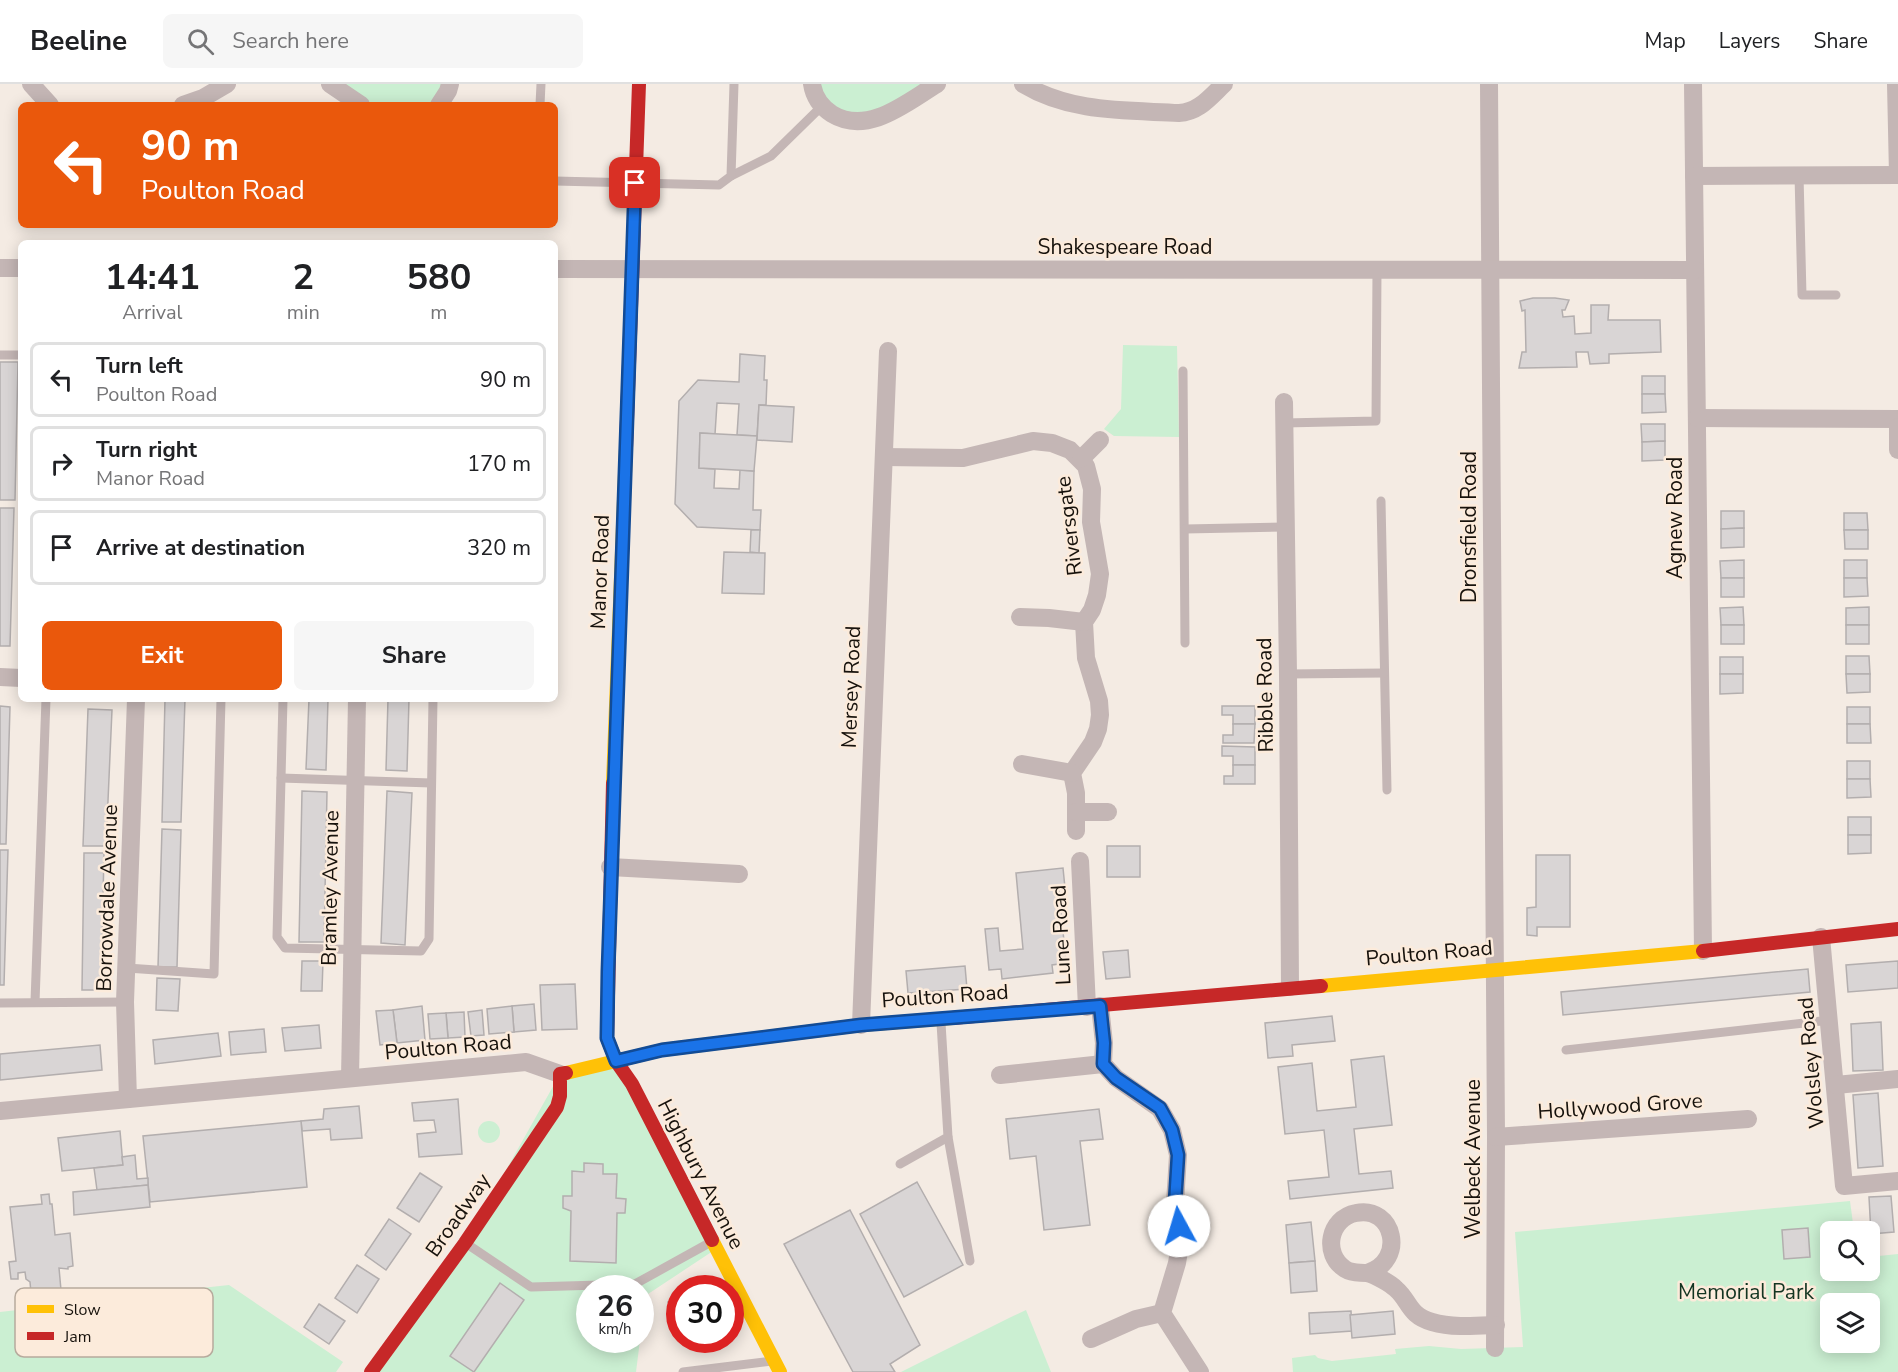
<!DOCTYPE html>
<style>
:root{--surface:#fff;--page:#f6f6f6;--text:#202124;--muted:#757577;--line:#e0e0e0;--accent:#ea580c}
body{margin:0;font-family:"Nunito Sans",sans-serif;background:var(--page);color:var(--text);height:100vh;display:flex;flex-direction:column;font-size:22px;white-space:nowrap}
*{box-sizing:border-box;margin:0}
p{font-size:20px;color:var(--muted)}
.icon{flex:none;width:33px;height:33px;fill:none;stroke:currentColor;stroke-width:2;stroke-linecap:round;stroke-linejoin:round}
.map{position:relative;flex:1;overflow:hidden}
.side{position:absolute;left:18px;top:156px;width:540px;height:462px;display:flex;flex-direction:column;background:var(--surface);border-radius:9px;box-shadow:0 3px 15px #0003}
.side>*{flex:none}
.hud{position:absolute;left:18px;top:18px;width:540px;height:126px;border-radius:9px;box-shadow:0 3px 15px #0003;background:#ea580c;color:#fff;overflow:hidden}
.buttons{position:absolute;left:1820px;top:1137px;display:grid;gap:12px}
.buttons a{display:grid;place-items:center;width:60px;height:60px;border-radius:9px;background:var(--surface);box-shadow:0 3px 15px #0003;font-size:30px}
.speed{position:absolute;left:576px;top:1191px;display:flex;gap:12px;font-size:30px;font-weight:700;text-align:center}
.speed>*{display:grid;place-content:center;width:78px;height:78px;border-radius:50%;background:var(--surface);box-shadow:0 3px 15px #0003;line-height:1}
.speed small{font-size:15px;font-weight:400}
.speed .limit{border:9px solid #d22;background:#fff;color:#111}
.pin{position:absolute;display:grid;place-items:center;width:51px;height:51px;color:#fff;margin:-26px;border-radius:12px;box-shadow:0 3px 9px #0006}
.me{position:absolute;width:66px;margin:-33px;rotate:354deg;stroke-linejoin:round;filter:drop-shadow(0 0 4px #0008)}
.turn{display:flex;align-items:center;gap:21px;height:126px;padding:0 24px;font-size:27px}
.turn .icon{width:78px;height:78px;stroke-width:2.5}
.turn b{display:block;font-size:42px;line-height:51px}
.eta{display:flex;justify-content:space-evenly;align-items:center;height:102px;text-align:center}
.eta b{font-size:36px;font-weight:700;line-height:42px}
.button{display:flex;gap:12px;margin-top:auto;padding:12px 24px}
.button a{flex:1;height:69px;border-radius:9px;background:var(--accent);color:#fff;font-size:24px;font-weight:700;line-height:69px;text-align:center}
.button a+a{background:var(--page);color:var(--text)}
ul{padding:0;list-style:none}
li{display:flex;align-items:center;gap:18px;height:75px;margin:0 12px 9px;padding:0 12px;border:3px solid var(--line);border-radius:9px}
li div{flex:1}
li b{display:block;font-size:22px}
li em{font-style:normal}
header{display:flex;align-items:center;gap:36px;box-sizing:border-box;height:84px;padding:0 30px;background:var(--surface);border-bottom:2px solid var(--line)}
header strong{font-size:28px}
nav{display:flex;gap:33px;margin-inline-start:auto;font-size:21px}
.search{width:420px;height:54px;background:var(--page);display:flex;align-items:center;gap:15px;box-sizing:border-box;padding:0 21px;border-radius:9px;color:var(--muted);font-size:22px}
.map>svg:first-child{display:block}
.green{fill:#cbefd2;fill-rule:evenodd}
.building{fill:#d9d5d5;stroke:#b3aeae;stroke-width:1.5}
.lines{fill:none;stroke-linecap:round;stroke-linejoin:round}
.lane{stroke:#c4b6b5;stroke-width:9}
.street{stroke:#c4b6b5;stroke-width:18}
.slow{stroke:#ffc107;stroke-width:14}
.jam{stroke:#c62828;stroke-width:14}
.route-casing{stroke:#114b97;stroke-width:15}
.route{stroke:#1a73e8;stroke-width:10}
.labels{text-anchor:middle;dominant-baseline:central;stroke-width:5;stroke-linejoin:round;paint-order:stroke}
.street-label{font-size:21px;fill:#17120c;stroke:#fcebdb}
.park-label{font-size:21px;fill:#133421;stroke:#fcebdb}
.key{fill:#fcebdb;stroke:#b7aa9d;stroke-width:1.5}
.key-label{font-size:16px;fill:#17120c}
</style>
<header>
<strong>Beeline</strong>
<div class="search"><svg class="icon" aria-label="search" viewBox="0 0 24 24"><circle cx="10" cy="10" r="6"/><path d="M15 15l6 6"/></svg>Search here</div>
<nav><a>Map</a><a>Layers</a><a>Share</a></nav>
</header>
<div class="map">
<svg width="1898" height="1288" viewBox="0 0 1898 1288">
<rect width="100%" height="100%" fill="#f4ebe3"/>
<g class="green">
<polygon points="330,0 450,0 439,21 361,21"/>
<polygon points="812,0 937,0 888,29 840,34"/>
<polygon points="1123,261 1177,262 1179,353 1114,352 1104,345 1121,325"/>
<polygon points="616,977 716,1165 645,1212 641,1252 640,1204 590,1204 590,1256 640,1256 636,1288 371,1288 465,1159 560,990"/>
<circle cx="489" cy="1048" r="11"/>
<path d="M 1850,1117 L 1854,1147 L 1830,1148 L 1830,1186 L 1869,1186 L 1869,1173 L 1898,1170 L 1898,1288 L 1293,1288 L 1292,1274 L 1315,1271 L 1318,1274 L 1332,1277 L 1396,1270 L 1395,1265 L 1429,1262 L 1461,1265 L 1523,1263 L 1515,1148 ZM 1830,1220 L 1869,1220 L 1869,1258 L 1830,1258 Z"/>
<polygon points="229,1201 343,1278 336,1288 0,1288 0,1228 79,1219 82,1250 194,1240 192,1205"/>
<polygon points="1026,1226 1051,1288 901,1288 1009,1234"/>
</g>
<g class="building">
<polygon points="1533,214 1555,214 1569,216 1565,226 1562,226 1563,233 1574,232 1575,250 1591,249 1591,221 1609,221 1608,236 1660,236 1661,268 1609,270 1609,279 1590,280 1588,268 1576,268 1577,283 1519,284 1522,268 1526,268 1525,226 1522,227 1520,217"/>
<polygon points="740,270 765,272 764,296 767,296 766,321 759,321 757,352 737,351 739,320 717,319 715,350 700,349 699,384 715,385 714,404 739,405 740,386 754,387 753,426 761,426 760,446 697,443 675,420 679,317 698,296 739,298"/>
<polygon points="0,278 18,278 15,416 0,416"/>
<rect x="1642" y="292" width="23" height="18"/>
<polygon points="1642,310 1665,310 1666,328 1642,329"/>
<polygon points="759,321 794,323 792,358 757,356"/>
<polygon points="1641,340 1665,340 1665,357 1642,358"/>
<polygon points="700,349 757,352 754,387 699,384"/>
<polygon points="1665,357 1665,376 1642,377 1642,358"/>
<polygon points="0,424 14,424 10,562 0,562"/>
<polygon points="1721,427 1744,427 1744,444 1721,445"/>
<polygon points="1844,429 1867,429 1868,446 1844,446"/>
<polygon points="1744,444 1744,463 1721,464 1721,445"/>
<polygon points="751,446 760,446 759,469 750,468"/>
<polygon points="1844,446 1868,446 1868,465 1845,465"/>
<polygon points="724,468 765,469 764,510 722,509"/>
<polygon points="1744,476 1744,494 1721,494 1720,477"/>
<rect x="1844" y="476" width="23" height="18"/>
<rect x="1721" y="494" width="23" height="19"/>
<polygon points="1844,494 1867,494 1868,512 1844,513"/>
<polygon points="1743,523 1744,541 1721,541 1720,524"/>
<polygon points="1869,523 1869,541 1846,541 1846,524"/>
<rect x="1721" y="541" width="23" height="19"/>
<rect x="1846" y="541" width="23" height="19"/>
<polygon points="1846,572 1869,572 1870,590 1846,590"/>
<rect x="1720" y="573" width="23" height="17"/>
<polygon points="1720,590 1743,590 1743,609 1720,610"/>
<polygon points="1846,590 1870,590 1870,608 1847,609"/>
<polygon points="165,615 185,615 181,738 162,738"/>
<polygon points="309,615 328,615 326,686 306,685"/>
<polygon points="388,615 409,615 407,687 386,686"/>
<polygon points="0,622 10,623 6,760 0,760"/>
<polygon points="1222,622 1255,622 1255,640 1233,640 1233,631 1222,631"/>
<rect x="1847" y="623" width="23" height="17"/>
<polygon points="88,625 112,626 106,762 83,762"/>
<polygon points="1233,640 1255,640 1254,659 1223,659 1223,651 1233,651"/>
<polygon points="1847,640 1870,640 1871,659 1847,659"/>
<polygon points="1222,662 1255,663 1255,681 1233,681 1233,672 1222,672"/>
<rect x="1847" y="677" width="23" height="18"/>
<polygon points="1233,681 1255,681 1255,700 1224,700 1224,692 1233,692"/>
<polygon points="1847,695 1870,695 1871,713 1847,714"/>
<polygon points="302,707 327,708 324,858 299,858"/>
<polygon points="387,707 412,709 405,861 381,859"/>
<rect x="1848" y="733" width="23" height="18"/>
<polygon points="162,745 181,746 177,883 158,883"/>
<polygon points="1848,751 1871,751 1871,769 1848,770"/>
<rect x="1107" y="762" width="33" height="31"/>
<polygon points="0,766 8,766 4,901 0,901"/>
<polygon points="84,769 104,769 101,906 82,906"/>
<polygon points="1536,771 1570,771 1570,843 1537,843 1537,852 1527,851 1527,824 1536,823"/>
<polygon points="1063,784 1065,804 1059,805 1066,879 1052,881 1053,889 1002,895 1001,885 989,886 985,845 998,844 1000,867 1023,865 1016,789"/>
<polygon points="1128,866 1130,893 1106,895 1103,868"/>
<polygon points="302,877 323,877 322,907 301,907"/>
<polygon points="1898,877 1898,904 1848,908 1846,881"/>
<polygon points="965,882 967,905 908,909 906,887"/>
<polygon points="1808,885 1810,908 1563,931 1561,908"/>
<polygon points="157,894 180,895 178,927 156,926"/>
<polygon points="575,900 577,945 542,946 540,901"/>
<polygon points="534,920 536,946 514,948 512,922"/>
<polygon points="422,922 425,956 397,959 393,926"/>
<polygon points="512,922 514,948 489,950 487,925"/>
<polygon points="393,926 397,959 380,961 376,927"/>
<polygon points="482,926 484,951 471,952 468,928"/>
<polygon points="464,928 465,953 448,954 446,929"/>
<polygon points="446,929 448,954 430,955 428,930"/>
<polygon points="1332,932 1335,957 1292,961 1293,972 1268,974 1265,939"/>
<polygon points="1881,938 1883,986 1853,987 1851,940"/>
<polygon points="319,941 321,964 285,967 282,944"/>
<polygon points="264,945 266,968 231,971 229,948"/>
<polygon points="218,949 221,972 155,980 153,956"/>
<polygon points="100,961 102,986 0,996 0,970"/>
<polygon points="1384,972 1392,1041 1354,1045 1359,1090 1391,1087 1393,1104 1290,1115 1288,1097 1329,1093 1324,1046 1285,1050 1278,983 1312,979 1317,1027 1356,1023 1351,976"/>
<polygon points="1878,1009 1883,1082 1858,1084 1853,1011"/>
<polygon points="458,1015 462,1070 419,1073 417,1050 436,1048 434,1036 414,1037 412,1019"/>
<polygon points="359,1022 362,1054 331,1056 330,1045 302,1047 301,1037 323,1035 324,1025"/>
<polygon points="1099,1025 1103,1055 1080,1057 1090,1141 1044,1146 1036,1072 1010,1075 1006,1035"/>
<polygon points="301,1037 307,1103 150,1118 143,1052"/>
<polygon points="120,1047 123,1081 62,1087 58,1054"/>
<polygon points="135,1071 137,1095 148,1094 148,1101 97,1106 94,1084 123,1081 122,1073"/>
<polygon points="584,1079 603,1080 603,1090 617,1090 616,1114 626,1115 625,1129 617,1129 616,1179 570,1177 571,1127 563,1124 563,1112 572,1112 572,1087 584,1088"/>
<polygon points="420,1089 442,1103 419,1138 397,1124"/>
<polygon points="917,1098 963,1181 904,1213 860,1130"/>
<polygon points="148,1101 150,1123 74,1131 73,1108"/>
<polygon points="49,1110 50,1120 52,1120 55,1151 70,1149 73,1182 68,1183 68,1185 59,1184 61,1206 34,1210 31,1209 30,1198 26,1195 25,1188 18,1189 18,1195 11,1195 9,1178 16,1177 10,1123 42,1120 41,1111"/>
<polygon points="1891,1112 1894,1148 1871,1150 1869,1113"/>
<polygon points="850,1126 920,1261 890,1280 895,1288 853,1288 784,1160"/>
<polygon points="389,1135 411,1150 386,1186 365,1171"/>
<polygon points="1311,1138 1315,1177 1289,1179 1286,1141"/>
<polygon points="1808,1144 1810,1173 1784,1175 1782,1146"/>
<polygon points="1315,1177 1317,1207 1291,1209 1289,1179"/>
<polygon points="357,1181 379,1195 357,1229 335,1214"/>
<polygon points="500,1199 524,1216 474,1288 450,1272"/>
<polygon points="680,1212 680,1238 668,1218"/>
<polygon points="319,1220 345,1237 329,1260 304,1243"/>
<polygon points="1351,1227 1352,1247 1310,1250 1309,1229"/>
<polygon points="1393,1227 1395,1250 1352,1254 1350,1231"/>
</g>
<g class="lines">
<g class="lane">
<polyline points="540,21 541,0"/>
<polyline points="1799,91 1802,211 1836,211"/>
<polyline points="731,92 771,72 822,22"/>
<polyline points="555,97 719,101 731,92 734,0"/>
<polyline points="0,271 21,271"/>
<polyline points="1183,287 1185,559"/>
<polyline points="1284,339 1376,337 1377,186"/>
<polyline points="1381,417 1387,706"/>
<polyline points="1185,445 1285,443"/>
<polyline points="1288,590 1384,589"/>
<polyline points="283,615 277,853 285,864 421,867 429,855 433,615"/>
<polyline points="281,694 431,699"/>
<polyline points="127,884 214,890 221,615"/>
<polyline points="35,918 46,615"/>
<polyline points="0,919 125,918"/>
<polyline points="1566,966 1830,936"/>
<polyline points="948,1053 970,1177"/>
<polyline points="900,1080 948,1053 941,939"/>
<polyline points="467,1160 531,1203 635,1200 711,1158"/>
<polyline points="683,1288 772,1277"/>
</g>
<g class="street">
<polyline points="31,0 50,21"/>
<polyline points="330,0 361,21"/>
<path d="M 812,0 C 814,13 821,23 832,30 C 868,52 907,18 937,0"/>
<path d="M 1023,0 C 1071,29 1125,26 1179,29 C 1199,28 1210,13 1224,0"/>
<polyline points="1489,0 1496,1053 1495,1264"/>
<polyline points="1693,0 1703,867"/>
<polyline points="1896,0 1898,91"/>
<polyline points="183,21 203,14 227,0"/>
<polyline points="439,21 448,7 450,0"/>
<polyline points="1694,92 1898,91"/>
<polyline points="0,184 21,184"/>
<polyline points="555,185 1695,186"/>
<polyline points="1284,318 1288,590 1290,903"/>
<polyline points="1697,334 1898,335"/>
<polyline points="1898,343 1898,366"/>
<polyline points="884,373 963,374 1033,357 1052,359 1070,366 1086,382 1092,405 1091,438 1100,490 1097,511 1092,526 1084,538 1086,574 1099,617 1100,631 1098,645 1093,658 1072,689 1076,709 1076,747"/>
<polyline points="1081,375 1100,356"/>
<polyline points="1020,533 1049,534 1084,538"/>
<polyline points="0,593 21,594"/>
<polyline points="1022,680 1072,689"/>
<polyline points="1076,728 1108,728"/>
<polyline points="1080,777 1087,923"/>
<polyline points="610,783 739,790"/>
<polyline points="1821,853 1844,1102 1898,1097"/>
<polyline points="1100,922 1104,959 1103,980 1116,994 1160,1025 1172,1046 1178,1071 1175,1119 1180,1161 1177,1179 1162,1229 1200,1288"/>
<polyline points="861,941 888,267"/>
<polyline points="1000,991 1103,980"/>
<polyline points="350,994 357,615"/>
<polyline points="1836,1001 1898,995"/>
<polyline points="128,1015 125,918 136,615"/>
<polyline points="0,1027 526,978 560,990"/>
<polyline points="1496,1053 1748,1035"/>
<path d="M 1367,1189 C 1407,1177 1394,1121 1356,1129 C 1329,1134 1322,1170 1345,1185 C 1353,1190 1359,1188 1367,1189 C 1375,1191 1390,1199 1396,1205 C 1410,1217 1408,1231 1432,1238 C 1452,1244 1475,1242 1496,1241"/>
<polyline points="1091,1255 1136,1235 1162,1229"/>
</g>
<g class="slow">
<polyline points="613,699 626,364"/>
<polyline points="1321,902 1703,867"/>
<polyline points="566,989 662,966 861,941 952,934"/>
<polyline points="712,1156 780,1288"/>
</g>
<g class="jam">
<polyline points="626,364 639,0"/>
<polyline points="613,699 607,954 616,977 632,1000 712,1156"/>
<polyline points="1703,867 1898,845"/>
<polyline points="952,934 1321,902"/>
<polyline points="371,1288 465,1159 557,1023 560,1012 560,990 566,989"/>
</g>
</g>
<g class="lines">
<g class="route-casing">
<polyline id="route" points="635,99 608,888 607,954 616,977 662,966 861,941 1100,922 1104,959 1103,980 1116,994 1160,1024 1172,1046 1178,1071 1175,1119 1179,1142"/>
</g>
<use href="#route" class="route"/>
</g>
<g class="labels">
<g class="street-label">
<text x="1125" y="163">Shakespeare Road</text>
<text transform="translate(1675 434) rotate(-90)">Agnew Road</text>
<text transform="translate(1069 442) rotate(-97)">Riversgate</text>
<text transform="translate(1469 443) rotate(-90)">Dronsfield Road</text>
<text transform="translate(600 488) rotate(-88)">Manor Road</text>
<text transform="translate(851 603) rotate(-88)">Mersey Road</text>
<text transform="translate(1265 611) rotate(-91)">Ribble Road</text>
<text transform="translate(330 804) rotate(-89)">Bramley Avenue</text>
<text transform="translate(107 814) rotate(-88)">Borrowdale Avenue</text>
<text transform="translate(1061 851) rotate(-93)">Lune Road</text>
<text transform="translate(1429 869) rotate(-5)">Poulton Road</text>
<text transform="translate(945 912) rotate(-4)">Poulton Road</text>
<text transform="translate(448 963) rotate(-5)">Poulton Road</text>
<text transform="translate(1811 979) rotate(-95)">Wolsley Road</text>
<text transform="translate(1620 1022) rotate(-4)">Hollywood Grove</text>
<text transform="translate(1473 1075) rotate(-90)">Welbeck Avenue</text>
<text transform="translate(701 1090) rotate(63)">Highbury Avenue</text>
<text transform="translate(458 1131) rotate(-55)">Broadway</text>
</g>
<g class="park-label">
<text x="1746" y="1208">Memorial Park</text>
</g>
</g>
<rect x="15" y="1204" width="198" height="69" rx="9" class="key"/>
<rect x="27" y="1221" width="27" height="8" fill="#ffc107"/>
<rect x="27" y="1248" width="27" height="8" fill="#c62828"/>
<g class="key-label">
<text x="64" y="1231">Slow</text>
<text x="64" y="1258">Jam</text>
</g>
</svg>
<div class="buttons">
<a><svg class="icon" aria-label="search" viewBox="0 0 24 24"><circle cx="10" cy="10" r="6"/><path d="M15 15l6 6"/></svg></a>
<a><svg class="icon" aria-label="layers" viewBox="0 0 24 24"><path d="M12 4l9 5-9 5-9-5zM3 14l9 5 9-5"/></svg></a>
</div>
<div class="speed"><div>26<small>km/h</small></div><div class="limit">30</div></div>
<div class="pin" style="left:635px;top:99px;background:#d93025"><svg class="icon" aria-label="arrive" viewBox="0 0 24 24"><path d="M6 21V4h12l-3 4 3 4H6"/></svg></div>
<svg class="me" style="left:1179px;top:1142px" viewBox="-20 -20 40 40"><circle r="19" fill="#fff"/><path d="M0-13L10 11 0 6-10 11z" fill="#1a73e8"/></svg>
<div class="hud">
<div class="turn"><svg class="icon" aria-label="left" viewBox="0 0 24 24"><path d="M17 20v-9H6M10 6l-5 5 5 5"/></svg><div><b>90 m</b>Poulton Road</div></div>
</div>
<section class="side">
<div class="eta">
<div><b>14:41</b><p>Arrival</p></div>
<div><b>2</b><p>min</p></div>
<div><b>580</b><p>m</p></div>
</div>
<ul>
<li><svg class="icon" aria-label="left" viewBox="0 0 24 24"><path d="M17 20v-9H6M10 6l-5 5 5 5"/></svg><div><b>Turn left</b><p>Poulton Road</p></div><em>90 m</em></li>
<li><svg class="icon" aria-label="right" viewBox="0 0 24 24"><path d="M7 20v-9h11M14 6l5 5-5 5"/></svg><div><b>Turn right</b><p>Manor Road</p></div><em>170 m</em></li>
<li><svg class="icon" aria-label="arrive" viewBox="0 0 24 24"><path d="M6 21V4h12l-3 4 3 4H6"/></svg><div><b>Arrive at destination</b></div><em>320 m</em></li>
</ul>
<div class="button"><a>Exit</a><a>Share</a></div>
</section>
</div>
